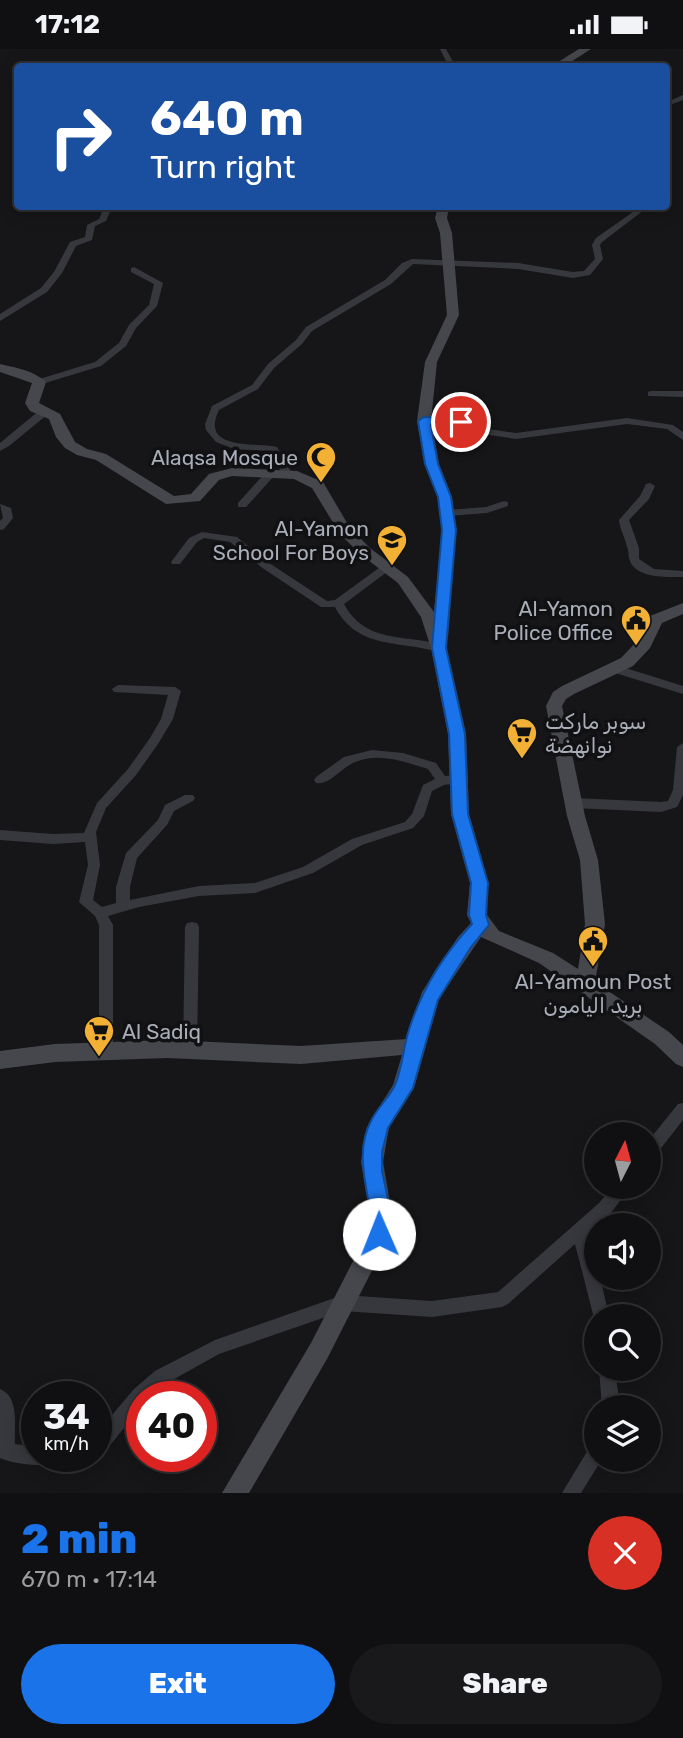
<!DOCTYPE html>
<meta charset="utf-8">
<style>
:root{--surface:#101012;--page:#19191b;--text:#f1f3f6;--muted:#9c9d9f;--line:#303032;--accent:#1a73e8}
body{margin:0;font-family:Rubik,Vazirmatn,sans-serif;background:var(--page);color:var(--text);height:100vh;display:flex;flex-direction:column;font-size:26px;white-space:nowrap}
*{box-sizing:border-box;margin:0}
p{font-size:23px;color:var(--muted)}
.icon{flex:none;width:38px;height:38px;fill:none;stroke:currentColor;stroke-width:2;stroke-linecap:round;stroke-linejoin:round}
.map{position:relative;height:1444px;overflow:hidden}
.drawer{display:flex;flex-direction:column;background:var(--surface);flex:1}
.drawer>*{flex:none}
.hud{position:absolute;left:14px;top:14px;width:656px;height:147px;border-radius:7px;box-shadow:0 4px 18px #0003,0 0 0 2px var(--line);background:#1a4fa0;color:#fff;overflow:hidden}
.needle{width:46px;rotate:6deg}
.fabs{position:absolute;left:584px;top:1073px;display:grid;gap:14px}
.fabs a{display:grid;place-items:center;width:77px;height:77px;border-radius:50%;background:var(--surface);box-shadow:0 4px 18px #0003,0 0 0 2px var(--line);font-size:35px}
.speed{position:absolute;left:21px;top:1332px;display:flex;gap:14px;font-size:35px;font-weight:700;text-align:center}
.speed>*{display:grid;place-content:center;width:91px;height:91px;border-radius:50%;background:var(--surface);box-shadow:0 4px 18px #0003,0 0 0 2px var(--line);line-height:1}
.speed small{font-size:18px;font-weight:400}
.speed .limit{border:10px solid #d22;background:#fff;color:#111}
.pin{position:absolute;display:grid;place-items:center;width:60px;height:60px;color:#fff;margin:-30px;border:4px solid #fff;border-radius:50%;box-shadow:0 2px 7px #0007}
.me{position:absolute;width:77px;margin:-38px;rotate:359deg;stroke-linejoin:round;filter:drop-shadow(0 0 5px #0008)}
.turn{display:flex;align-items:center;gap:24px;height:147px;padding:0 21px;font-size:32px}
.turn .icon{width:91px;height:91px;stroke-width:2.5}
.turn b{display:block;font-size:49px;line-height:60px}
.round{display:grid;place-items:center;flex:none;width:74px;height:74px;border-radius:37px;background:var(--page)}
.head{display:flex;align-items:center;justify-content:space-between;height:119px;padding:0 21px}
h1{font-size:42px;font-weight:800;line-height:52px;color:var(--accent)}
.button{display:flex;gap:14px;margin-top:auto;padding:14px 21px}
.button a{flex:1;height:80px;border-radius:42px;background:var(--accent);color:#fff;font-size:28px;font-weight:800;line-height:80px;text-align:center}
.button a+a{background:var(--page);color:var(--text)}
.status{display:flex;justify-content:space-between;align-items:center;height:49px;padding:0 35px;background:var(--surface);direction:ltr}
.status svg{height:19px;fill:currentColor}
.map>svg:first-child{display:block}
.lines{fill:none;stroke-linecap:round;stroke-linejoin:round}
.street{fill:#37383d;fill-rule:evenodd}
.secondary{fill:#45474d;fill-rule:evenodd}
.route{fill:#1a73e8;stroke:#114b97;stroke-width:2}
.labels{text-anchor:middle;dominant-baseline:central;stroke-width:7;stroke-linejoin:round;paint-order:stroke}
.poi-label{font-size:21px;fill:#a8adb8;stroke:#111113;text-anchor:end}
</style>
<div class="status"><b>17:12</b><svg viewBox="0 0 49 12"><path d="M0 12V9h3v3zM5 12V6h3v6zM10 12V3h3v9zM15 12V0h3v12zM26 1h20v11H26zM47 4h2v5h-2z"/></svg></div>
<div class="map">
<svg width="683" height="1444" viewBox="0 0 683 1444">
<rect width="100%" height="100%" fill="#161618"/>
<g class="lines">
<g class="street">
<polygon points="440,0 446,0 456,18 449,18"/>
<polygon points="683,46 683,51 667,57 667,53"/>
<polygon points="104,158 112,158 106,172 95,177 92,191 76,197 62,224 47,243 0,272 0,265 41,239 54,223 70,193 85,188 87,176 99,170"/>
<path d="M 640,158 L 648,158 L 602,193 L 600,196 L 603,210 L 590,226 L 573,229 L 518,220 L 413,215 L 391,235 L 312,282 L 302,295 L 274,319 L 258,340 L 219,361 C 199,402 256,393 277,398 L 292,424 L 291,426 L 283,426 L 270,402 L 234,400 L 216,393 L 206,381 L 205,375 L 212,357 L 252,336 L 268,315 L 296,291 L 306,278 L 385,231 L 402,214 L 412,210 L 518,214 L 573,223 L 584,222 L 595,210 L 592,196 L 596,189 Z"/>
<polygon points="134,218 163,234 157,257 136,279 126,297 101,317 42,335 36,335 36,331 95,313 119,294 129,276 149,256 154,235 131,223 131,219"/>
<polygon points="651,342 683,342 683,348 648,347 648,343"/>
<polygon points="45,360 50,363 48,365 9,397 0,402 0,394 35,365"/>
<polygon points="424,369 461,370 488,380 516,384 627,369 673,376 683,383 683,391 667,380 627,375 516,390 483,385 460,376 421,374 419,372"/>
<polygon points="270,422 275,425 274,427 246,458 238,458 238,454 266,423"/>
<path d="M 650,434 L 655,437 L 649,450 L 629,471 L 639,499 L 639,510 L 654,520 L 683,522 L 683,528 C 667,528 634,530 629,509 C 628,505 629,501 627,498 C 625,488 620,481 619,471 L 640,447 L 646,435 Z"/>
<polygon points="504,452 508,453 508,457 487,464 447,467 442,464 447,461 486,458"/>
<polygon points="0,455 11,459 13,469 4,480 0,481 0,472 3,469"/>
<path d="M 202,483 L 237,488 L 269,514 L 327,552 L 335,551 L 383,516 L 391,516 L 392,518 L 391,520 L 344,555 C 366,595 404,585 443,596 L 445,599 L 439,603 C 398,591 358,601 335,558 L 321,558 L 261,518 L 230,493 L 204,489 L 197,493 L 180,515 L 172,515 L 171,513 L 189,489 Z"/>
<polygon points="616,616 683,637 683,645 612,623 610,620 612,617"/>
<path d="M 118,636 L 175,638 L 181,642 L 173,670 L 158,695 L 136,726 L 106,759 L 96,783 L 100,816 L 93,851 L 102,858 L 116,854 L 116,838 L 126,804 L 158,771 L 165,756 L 185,746 L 193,746 L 195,749 L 193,752 L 174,762 L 167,776 L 137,809 L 130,838 L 130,851 L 199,837 L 255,834 L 303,818 L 352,790 L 405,773 L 412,765 L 423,736 L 435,730 L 428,720 C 406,713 380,704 358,712 C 343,716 330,737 316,734 L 314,731 L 316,728 L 344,708 L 372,701 L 403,704 L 436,714 L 445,727 L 460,726 L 466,730 L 464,733 L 444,736 L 432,742 L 424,767 L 413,779 L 362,796 L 313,824 L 255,844 L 199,847 L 139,858 L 108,867 L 113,876 L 113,1002 L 111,1006 L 106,1008 L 101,1006 L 99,1002 L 99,876 L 95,867 L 79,853 L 88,816 L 85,793 L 53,795 L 0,791 L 0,781 L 53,785 L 84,784 L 97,754 L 128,720 L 150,689 L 161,670 L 168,646 L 114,643 L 112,640 Z"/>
<polygon points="683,694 683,746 677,758 661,763 574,759 568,754 574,749 661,753 668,752 673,741 677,698"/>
<polygon points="192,873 197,874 199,878 197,1001 195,1005 190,1007 185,1005 183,1001 185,878 187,874"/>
<polygon points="683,1054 683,1071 654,1108 649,1110 649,1091 678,1055"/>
<polygon points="613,1138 630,1138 611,1164 588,1184 597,1217 597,1228 600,1228 609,1267 597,1267 597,1273 595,1273 575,1195 508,1255 502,1258 432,1268 343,1262 219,1305 167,1334 151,1348 142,1348 142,1357 111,1395 96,1404 96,1385 134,1340 155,1322 215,1291 343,1246 432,1252 498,1243 599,1154"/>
<polygon points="599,1320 615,1320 620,1358 602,1358"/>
<path d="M 0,1340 C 20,1348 14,1378 15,1395 L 37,1398 L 37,1407 L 69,1407 L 66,1413 C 51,1419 15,1416 0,1409 Z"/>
<polygon points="597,1393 597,1410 602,1410 581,1444 562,1444 591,1396"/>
</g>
<g class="secondary">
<polygon points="579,0 591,0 563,18 550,18"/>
<path d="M 438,158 L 449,158 L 447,169 L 452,184 L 459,266 L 437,313 L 431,372 L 439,415 L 452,448 L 456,481 L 448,588 L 445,592 L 466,685 L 469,765 L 488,834 L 487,866 L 499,882 L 553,904 L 578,920 L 585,875 L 580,811 L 567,767 L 546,657 L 553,643 L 562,637 L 621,609 L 637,592 L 650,567 L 683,554 L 683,565 L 662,574 L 650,599 L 633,617 L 574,645 L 566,650 L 562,657 L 585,767 L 598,811 L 605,875 L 595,933 L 669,983 L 683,996 L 683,1018 L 676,1015 L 655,995 L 539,914 L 481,888 L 438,951 L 414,1039 L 389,1078 L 383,1113 L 392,1165 L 387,1192 L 327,1310 L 249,1444 L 222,1444 L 311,1294 L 365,1189 L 370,1165 L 361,1113 L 368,1076 L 393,1036 L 402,1006 L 301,1015 L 167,1009 L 55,1013 L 0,1020 L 0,1002 L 55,995 L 167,991 L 301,997 L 407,990 L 422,943 L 458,888 L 471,874 L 467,866 L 470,834 L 451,765 L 448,685 L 431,599 L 421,568 L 398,534 L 360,505 L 340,485 L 312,439 L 294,430 L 232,427 L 219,431 L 200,452 L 166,455 L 96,411 L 77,406 L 65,399 L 56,388 L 49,370 L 30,362 L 25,354 L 32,334 L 0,323 L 0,315 C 16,319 33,321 46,333 L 39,354 L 60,365 L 75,393 L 87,400 L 106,405 L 174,447 L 191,445 L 209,425 L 232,419 L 297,422 L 323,433 L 350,479 L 370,499 L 408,528 L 434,563 L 442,481 L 438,448 L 425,415 L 417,372 L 425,313 L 447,266 L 440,184 L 435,169 Z"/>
</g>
</g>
<path class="route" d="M 424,368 L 461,369 L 467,373 L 461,376 L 431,376 L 438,415 L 451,448 L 456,481 L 446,599 L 465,685 L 468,765 L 488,834 L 486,866 L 489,876 L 471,898 L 438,951 L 413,1039 L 388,1079 L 382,1103 L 382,1122 L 391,1165 L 386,1192 L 379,1195 L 371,1192 C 367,1181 371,1171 370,1161 C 365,1131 356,1100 371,1072 C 377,1059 389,1049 395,1036 C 402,1020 403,1001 408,984 C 420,944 443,906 472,875 L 469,866 L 471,834 L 452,765 L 449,685 L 432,599 L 442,481 L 438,448 L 425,415 L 418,372 Z"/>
<defs>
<g id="mosque-pin" transform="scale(1.575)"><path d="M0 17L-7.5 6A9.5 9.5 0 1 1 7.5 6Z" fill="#f2b134" stroke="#111113"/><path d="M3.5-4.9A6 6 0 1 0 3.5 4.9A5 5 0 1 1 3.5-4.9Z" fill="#111"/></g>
<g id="school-pin" transform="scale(1.575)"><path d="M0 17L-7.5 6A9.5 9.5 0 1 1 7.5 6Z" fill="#f2b134" stroke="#111113"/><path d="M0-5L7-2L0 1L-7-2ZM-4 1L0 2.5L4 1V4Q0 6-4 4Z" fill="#111"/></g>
<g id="civic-pin" transform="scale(1.575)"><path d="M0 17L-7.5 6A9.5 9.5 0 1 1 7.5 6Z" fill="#f2b134" stroke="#111113"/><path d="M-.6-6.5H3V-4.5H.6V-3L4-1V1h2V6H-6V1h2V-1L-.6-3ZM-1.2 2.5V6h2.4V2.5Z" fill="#111"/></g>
<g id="supermarket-pin" transform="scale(1.575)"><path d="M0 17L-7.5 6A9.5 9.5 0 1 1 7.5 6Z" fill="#f2b134" stroke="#111113"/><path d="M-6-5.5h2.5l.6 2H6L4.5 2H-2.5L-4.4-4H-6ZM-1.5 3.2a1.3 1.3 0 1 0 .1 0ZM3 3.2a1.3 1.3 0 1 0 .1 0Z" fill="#111"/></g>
</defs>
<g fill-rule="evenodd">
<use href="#mosque-pin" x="321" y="408"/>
<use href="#school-pin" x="392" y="491"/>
<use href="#civic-pin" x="636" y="571"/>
<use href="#supermarket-pin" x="522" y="684"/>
<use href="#civic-pin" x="593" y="892"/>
<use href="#supermarket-pin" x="99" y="982"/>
</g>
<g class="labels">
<g class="poi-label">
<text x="298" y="408">Alaqsa Mosque</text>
<text x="369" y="479">Al-Yamon<tspan x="369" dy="24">School For Boys</tspan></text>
<text x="613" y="559">Al-Yamon<tspan x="613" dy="24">Police Office</tspan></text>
<text x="545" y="672" text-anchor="start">سوبر ماركت<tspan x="545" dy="24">نوانهضة</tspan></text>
<text x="593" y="932" text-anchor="middle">Al-Yamoun Post<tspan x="593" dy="24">بريد اليامون</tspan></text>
<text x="122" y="982" text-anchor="start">Al Sadiq</text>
</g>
</g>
</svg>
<div class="fabs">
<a><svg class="needle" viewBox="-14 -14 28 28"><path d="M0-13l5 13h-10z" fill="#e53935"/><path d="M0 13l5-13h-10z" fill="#9c9d9f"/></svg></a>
<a><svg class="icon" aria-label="sound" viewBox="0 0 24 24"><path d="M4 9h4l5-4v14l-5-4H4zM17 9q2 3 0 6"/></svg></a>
<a><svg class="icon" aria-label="search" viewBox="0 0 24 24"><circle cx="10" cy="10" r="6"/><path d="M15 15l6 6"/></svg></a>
<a><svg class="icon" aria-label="layers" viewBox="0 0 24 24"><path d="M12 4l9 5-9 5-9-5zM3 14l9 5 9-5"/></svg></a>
</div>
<div class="speed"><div>34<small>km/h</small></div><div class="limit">40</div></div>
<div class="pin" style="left:461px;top:373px;background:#d93025"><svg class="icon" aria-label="arrive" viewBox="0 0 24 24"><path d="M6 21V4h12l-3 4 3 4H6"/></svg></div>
<svg class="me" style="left:379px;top:1185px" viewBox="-20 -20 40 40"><circle r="19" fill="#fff"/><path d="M0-13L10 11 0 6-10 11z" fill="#1a73e8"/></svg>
<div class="hud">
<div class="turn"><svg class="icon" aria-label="right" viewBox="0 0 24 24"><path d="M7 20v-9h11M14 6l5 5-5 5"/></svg><div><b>640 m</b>Turn right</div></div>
</div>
</div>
<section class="drawer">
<div class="head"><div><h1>2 min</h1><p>670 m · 17:14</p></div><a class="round" style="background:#d93025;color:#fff"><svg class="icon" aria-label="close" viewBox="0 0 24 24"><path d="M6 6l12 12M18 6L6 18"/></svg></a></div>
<div class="button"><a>Exit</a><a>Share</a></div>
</section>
